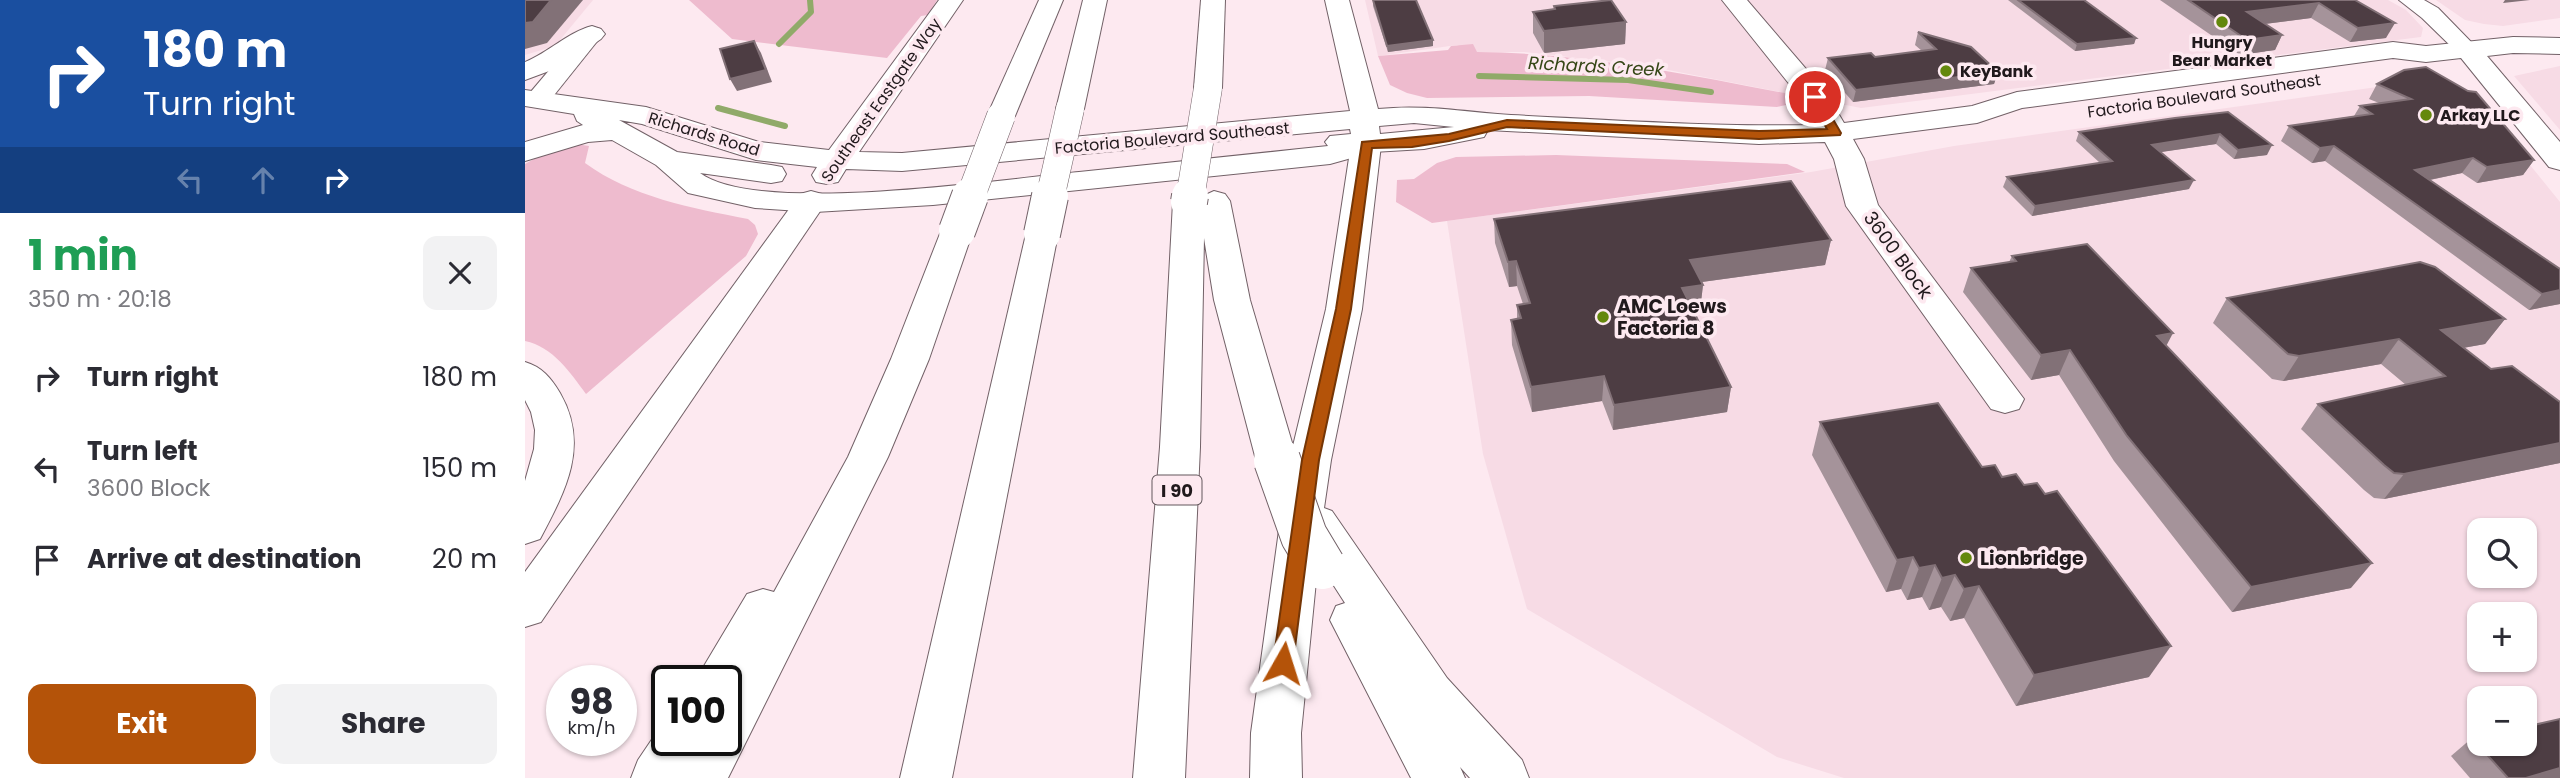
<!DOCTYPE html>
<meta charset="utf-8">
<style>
:root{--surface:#fff;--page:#f2f2f3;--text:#2b2b33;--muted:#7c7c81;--accent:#b45309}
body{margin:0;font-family:Poppins,sans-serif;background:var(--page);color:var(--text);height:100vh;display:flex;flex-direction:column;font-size:26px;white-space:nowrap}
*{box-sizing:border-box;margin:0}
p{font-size:23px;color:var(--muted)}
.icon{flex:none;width:38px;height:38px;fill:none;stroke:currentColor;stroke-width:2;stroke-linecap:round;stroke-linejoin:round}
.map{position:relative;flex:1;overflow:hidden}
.details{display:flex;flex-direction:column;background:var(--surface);width:525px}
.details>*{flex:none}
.top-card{background:#1a4fa0;color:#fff;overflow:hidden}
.tools{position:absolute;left:1942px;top:518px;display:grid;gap:14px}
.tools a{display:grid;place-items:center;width:70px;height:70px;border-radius:14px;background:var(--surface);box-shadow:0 2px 5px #0004;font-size:35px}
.speed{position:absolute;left:21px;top:665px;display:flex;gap:14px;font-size:35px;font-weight:700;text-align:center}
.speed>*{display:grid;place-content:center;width:91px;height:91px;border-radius:50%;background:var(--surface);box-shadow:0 2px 5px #0004;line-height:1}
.speed small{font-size:18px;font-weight:400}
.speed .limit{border:4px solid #111;border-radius:10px;background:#fff;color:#111}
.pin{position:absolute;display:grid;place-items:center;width:60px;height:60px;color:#fff;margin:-30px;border:4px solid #fff;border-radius:50%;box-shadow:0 2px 7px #0007}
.me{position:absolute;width:77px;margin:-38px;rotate:6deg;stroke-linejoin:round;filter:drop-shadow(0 0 5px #0008)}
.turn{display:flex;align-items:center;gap:24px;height:147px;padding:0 28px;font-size:32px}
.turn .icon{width:91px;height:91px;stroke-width:2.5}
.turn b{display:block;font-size:49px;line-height:60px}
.lanes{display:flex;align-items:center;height:66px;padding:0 28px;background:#0003;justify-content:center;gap:35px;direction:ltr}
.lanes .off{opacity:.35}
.round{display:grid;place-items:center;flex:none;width:74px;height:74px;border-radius:14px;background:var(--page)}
.head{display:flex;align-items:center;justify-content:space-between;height:119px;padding:0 28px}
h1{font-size:42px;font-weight:700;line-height:52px;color:#1e9e55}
.cta{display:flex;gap:14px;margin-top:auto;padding:14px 28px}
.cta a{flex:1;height:80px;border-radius:14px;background:var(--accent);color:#fff;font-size:28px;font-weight:700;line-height:80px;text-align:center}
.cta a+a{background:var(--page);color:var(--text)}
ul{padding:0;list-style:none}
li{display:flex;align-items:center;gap:21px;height:91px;padding:0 28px}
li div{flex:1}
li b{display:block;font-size:26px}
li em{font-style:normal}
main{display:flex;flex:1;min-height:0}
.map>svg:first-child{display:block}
.built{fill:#f7dbe5;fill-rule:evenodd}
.green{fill:#eebbce}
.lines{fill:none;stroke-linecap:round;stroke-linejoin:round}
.stream{stroke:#90aa69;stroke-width:6}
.street-casing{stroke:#726167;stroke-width:2}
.secondary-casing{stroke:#726167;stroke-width:2}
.highway-casing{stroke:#726167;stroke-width:2}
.street{fill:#fff;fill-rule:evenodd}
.secondary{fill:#fff;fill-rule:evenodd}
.highway{fill:#fff;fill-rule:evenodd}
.highway-bridge-far2-casing{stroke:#726167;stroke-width:29;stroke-linecap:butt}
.highway-bridge-far1-casing{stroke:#726167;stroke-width:38;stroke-linecap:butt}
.highway-bridge-casing{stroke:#726167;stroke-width:48;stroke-linecap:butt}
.highway-bridge-far2{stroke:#fff;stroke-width:28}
.highway-bridge-far1{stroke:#fff;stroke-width:36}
.highway-bridge{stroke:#fff;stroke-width:46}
.wall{fill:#a5939a}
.shaded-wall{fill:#827177}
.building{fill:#4d3d43;stroke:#827177;stroke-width:2}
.route{fill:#b45309;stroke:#753606;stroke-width:2}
.poi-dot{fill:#64880c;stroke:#fde9f0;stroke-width:2.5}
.labels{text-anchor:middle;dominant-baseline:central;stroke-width:7;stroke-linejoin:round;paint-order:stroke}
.far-poi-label{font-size:16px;font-weight:bold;fill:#20191c;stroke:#fde9f0;text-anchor:start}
.far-street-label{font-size:16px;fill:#20191c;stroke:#fde9f0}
.far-water-label{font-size:18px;font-style:italic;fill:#364717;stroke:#fde9f0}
.shield{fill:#fde9f0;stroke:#62575c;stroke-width:2}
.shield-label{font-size:18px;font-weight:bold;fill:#20191c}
.street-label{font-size:19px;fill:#20191c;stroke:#fde9f0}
.poi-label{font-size:19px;font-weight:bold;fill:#20191c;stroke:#fde9f0;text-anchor:start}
</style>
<main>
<section class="details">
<div class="top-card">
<div class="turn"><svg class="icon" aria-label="right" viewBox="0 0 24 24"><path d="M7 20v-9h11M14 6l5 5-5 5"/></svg><div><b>180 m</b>Turn right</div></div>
<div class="lanes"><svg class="icon off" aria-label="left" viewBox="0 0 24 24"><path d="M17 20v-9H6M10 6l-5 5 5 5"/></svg><svg class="icon off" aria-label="ahead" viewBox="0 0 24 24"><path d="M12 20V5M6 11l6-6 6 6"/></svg><svg class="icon" aria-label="right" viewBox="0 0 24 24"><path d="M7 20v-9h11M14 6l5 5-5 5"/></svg></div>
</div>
<div class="head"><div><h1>1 min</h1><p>350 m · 20:18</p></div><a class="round"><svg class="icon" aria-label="close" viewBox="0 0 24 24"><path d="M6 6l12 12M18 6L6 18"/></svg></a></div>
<ul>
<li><svg class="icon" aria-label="right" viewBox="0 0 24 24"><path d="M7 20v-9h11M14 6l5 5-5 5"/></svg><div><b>Turn right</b></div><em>180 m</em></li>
<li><svg class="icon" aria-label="left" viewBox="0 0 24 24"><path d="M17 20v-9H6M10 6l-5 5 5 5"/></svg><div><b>Turn left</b><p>3600 Block</p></div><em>150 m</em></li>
<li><svg class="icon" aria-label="arrive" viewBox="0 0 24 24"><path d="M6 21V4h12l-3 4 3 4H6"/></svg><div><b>Arrive at destination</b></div><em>20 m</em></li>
</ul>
<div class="cta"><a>Exit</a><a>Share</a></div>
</section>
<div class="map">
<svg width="2035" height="778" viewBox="0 0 2035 778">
<rect width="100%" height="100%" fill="#fde9f0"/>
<g class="built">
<polygon points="0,0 68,0 30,46 0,55"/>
<polygon points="840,0 1863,0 1881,10 1898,28 1896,37 1336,108 1123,66 999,52 951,52 932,45 853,56"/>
<polygon points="1911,0 2035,0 2035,18 1978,26 1959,24 1940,20"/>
<polygon points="2035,66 2035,130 1989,76"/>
<path d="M 1895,81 L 1954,102 L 2035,202 L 2035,778 L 1319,778 L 1252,757 L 1002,609 L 958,454 L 922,221 L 1286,172 L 1429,146 ZM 1955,530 L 2000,530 L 2000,576 L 1955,576 ZM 1955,614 L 2000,614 L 2000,660 L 1955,660 ZM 1955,698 L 2000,698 L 2000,744 L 1955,744 Z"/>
</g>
<g class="green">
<polygon points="164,0 412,0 403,15 396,16 362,58 207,39"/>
<path d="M 948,44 L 952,52 C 1058,53 1161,74 1264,94 L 1266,99 L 1261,105 L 1252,107 L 1064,96 L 902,98 L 882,93 L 865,85 L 853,56 L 923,50 L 926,46 Z"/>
<path d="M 51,144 L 64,146 L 60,163 C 106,197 167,208 223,219 L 230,225 L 233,234 L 221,256 L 61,394 C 45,372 28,347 0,341 L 0,164 L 18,154 Z"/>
<polygon points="1031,155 1262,164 1280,172 907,223 871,202 872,180 889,179 912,163 931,157"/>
</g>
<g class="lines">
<g class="stream">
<polyline points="254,44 286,12 285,0"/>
<polyline points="954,76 1103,80 1186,92"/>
<polyline points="193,108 260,126"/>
</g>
<g class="street-casing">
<g id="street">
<polygon points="1874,0 1899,0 1913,8 1954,50 1951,55 1935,55 1897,18"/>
<polygon points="67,27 75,29 78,34 22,104 13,106 4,104 1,99 4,94 59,29"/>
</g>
</g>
<g class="secondary-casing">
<g id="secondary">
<path d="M 414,0 L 438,0 L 334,152 L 377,153 L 825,111 L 800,0 L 824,0 L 853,109 C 899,104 940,112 986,115 C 1087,120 1189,127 1291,125 L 1277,100 L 1197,0 L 1222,0 L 1300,91 L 1319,123 L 1447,106 L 1492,92 L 1868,42 L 1901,46 L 1988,37 L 2035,38 L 2035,54 L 1988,53 L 1962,56 L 2035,142 L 2035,170 L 2024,167 L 1936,58 L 1901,62 L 1868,58 L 1497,108 L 1452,123 L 1328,139 L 1339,159 L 1353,205 L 1499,399 L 1494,409 L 1480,413 L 1466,409 L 1321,206 L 1309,159 L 1300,142 L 1234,144 L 963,130 L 959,137 L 899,149 L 848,152 L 805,164 L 408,205 L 290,212 L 230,208 L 163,193 L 131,165 L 87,140 L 63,142 L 0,161 L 0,142 L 58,125 L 52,121 L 49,114 L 0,106 L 0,90 L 121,107 L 234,142 L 304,150 ZM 94,120 L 117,124 L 231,160 L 292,167 L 287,175 L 291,182 L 302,184 L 313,182 L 321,169 L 377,171 L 825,129 L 826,134 L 805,136 L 800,142 L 803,146 C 720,155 637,163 554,172 C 478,179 233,216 175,173 L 246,183 L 257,181 L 261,174 L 257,167 L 246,165 L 152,152 ZM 889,123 L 929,127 L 855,134 L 854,126 Z"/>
<path d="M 67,26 L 76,29 L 80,34 L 76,39 L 35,67 L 0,80 L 0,62 C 23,53 43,32 67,26 Z"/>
</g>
</g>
<g class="highway-casing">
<g id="highway">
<polygon points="514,0 538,0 490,116 486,122 476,125 466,122 462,116"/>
<polygon points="558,0 582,0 559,109 555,115 545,118 535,115 531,109"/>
<polygon points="676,0 700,0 697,88 693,94 683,96 673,94 669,88"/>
<polygon points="841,136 852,139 856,145 837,309 806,460 799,508 807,511 922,678 997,760 1004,778 945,778 935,767 940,778 886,778 805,620 811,606 820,603 793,561 776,733 777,778 725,778 726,733 759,494 751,492 731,460 689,300 679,238 675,447 660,778 608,778 635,447 648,202 653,195 664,192 676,197 689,191 700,194 705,201 725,300 768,446 801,309 826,145 830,139"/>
<polygon points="286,191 297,194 302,201 16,622 0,627 0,572 275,194"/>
<polygon points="432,221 444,224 448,231 404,359 363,457 203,778 106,778 113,760 138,723 142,722 142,740 201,740 201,681 170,681 222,594 238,589 249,592 323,457 366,359 416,231 420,224"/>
<polygon points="517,224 529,227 533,234 427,778 375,778 501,234 505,227"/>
<path d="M 0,362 C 17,367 26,378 35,393 C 65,445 41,490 15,539 L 0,544 L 0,481 L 9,449 L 10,430 L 6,412 L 0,400 Z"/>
</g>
</g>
<use href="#street" class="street"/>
<use href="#secondary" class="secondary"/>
<use href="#highway" class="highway"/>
<g class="highway-bridge-far2-casing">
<g id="highway-bridge-far2">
<polyline points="445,198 476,116"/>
<polyline points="525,198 545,109"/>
<polyline points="665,198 683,88"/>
</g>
</g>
<g class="highway-bridge-far1-casing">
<g id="highway-bridge-far1">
<polyline points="664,202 665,196"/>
<polyline points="432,231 445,196"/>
<polyline points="517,234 525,196"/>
</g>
</g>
<g class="highway-bridge-casing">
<polyline id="highway-bridge" points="752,460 779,536 797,566"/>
</g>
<use href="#highway-bridge-far2" class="highway-bridge-far2"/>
<use href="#highway-bridge-far1" class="highway-bridge-far1"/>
<use href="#highway-bridge" class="highway-bridge"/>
</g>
<g class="wall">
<polygon points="848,0 908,46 863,52 848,6"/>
<polygon points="1483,0 1559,0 1611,38 1609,44 1550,51"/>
<polygon points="1635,0 1830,0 1861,38 1825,42 1786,18 1740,24 1757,35 1750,50 1715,55"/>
<polygon points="1029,6 1101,22 1100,44 1019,53 1008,33 1008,12 1029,9"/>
<polygon points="1393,32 1473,72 1469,84 1328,102 1300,70 1303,58 1350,57 1397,51 1390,45"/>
<polygon points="1879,70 2009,160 1998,175 1952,183 1937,173 1905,180 2035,269 2035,304 2004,310 1800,161 1787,163 1756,141 1764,126 1829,116 1835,106 1854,103 1844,99 1852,84"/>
<polygon points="1703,112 1742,155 1709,159 1691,144 1635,152 1664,189 1507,216 1478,187 1482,177 1575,163 1551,141 1554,132"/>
<polygon points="969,219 1306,240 1300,265 1177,282 1178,285 1175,310 1169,311 1206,387 1202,412 1088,430 1077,401 1007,412 987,345 986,320 992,319 992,305 998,304 992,286 984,287 970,243"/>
<polygon points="1487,256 1642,346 1826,588 1707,612 1589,461 1534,375 1506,380 1438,292 1446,268 1484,262"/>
<polygon points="1702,298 1980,319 1960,344 1938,348 1966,369 2035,402 2035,463 1859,499 1849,498 1839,490 1776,429 1793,404 1881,385 1856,364 1758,381 1747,379 1688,323"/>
<polygon points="1295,422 1457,467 1477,477 1624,677 1491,706 1439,618 1425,621 1416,607 1404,610 1397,597 1382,600 1376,589 1361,592 1287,455"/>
<polygon points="1947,738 2035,778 1945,778 1926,756"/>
</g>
<g class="shaded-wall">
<polygon points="26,0 58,0 22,43 0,49 0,23"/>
<polygon points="1980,0 2005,0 1978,3"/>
<polygon points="1794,3 1786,18 1715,27 1722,12"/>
<polygon points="1101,22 1100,44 1019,53 1019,31"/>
<polygon points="1870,23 1861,38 1825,42 1833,28"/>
<polygon points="1757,35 1750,50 1715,55 1722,40"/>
<polygon points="1611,38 1609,44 1550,51 1552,44"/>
<polygon points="908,40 908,46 863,52 862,46"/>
<polygon points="229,41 236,53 247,82 212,91 205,79"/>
<polygon points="1473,72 1469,84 1328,102 1331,90"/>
<polygon points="1695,134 1691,144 1623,154 1627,145"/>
<polygon points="1747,145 1742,155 1709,159 1713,150"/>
<polygon points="1809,146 1800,161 1787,163 1795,148"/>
<polygon points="1948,158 1937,173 1880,185 1890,170"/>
<polygon points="2009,160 1998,175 1952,183 1962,167"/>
<polygon points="1669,180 1664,189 1507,216 1510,206"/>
<polygon points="1306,240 1300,265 1162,284 1165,260"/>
<polygon points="991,261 992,286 984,287 983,262"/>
<polygon points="1178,285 1175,310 1155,313 1157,288"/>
<polygon points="2035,290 2035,304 2004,310 2017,294"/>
<polygon points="1980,319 1960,344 1898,355 1916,330"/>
<polygon points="1648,333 1635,358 1632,336"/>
<polygon points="1874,339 1856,364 1758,381 1774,356"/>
<polygon points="1545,350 1534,375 1506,380 1516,355"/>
<polygon points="1079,376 1077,401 1007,412 1006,387"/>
<polygon points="1206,387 1202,412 1088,430 1089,405"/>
<polygon points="2035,443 2035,463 1859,499 1879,474"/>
<polygon points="1388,557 1376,589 1361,592 1372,560"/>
<polygon points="1847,563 1826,588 1707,612 1726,587"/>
<polygon points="1410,565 1397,597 1382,600 1394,568"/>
<polygon points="1430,575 1416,607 1404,610 1417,578"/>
<polygon points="1454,586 1439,618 1425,621 1439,589"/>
<polygon points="1646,646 1624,677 1491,706 1509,675"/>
<polygon points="2035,768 2035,778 2001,778"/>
</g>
<g class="building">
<polygon points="0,0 26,0 8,22 0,23"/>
<polygon points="848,0 891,0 908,40 862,46"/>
<polygon points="1086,0 1101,22 1019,31 1008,12 1030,9 1029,6"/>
<polygon points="1493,0 1559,0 1611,38 1552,44"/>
<polygon points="1663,0 1830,0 1870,23 1833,28 1794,3 1722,12 1757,35 1722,40"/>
<polygon points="1393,32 1446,47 1473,72 1331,90 1303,58 1346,53 1350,57 1411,49"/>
<polygon points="229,41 241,70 205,79 195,49"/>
<polygon points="1901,67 1943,91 1951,92 2009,160 1962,167 1948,158 1890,170 2035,269 2035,290 2017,294 1809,146 1795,148 1764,126 1847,114 1835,106 1886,99 1852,84 1879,70"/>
<polygon points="1703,112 1747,145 1713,150 1695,134 1627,145 1669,180 1510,206 1482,177 1587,161 1554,132 1650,118"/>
<polygon points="1266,181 1306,240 1165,260 1178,285 1157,288 1206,387 1089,405 1079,376 1006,387 986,320 996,318 992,305 1005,303 991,261 983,262 969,219"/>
<polygon points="1562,244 1648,333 1632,336 1847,563 1726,587 1602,436 1545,350 1516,355 1446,268 1491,261 1487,256"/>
<polygon points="1895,262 1910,267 1980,319 1916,330 1966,369 1987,366 2035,402 2035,443 1879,474 1869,473 1859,465 1793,404 1920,376 1874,339 1774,356 1763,354 1702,298"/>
<polygon points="1413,403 1457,467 1470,465 1477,477 1491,474 1499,485 1512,483 1520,494 1532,491 1646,646 1509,675 1454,586 1439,589 1430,575 1417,578 1410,565 1394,568 1388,557 1372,560 1295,422"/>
<polygon points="2035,719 2035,768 2001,778 1983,778 1947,738 1955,736 1955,744 2000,744 2000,727"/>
</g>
<polygon class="route" points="1290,94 1295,97 1316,133 1315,135 1234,139 982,127 924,141 887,147 847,148 826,309 794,460 768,663 765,669 758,671 751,669 748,663 777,460 811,309 837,142 924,134 982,120 1234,131 1302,129 1284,97"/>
<g class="poi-dot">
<circle cx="1697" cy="22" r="7"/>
<circle cx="1421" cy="71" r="7"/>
<circle cx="1901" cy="115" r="7"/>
<circle cx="1078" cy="317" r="7"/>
<circle cx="1441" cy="558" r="7"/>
</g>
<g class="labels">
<g class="far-poi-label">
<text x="1697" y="42" text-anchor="middle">Hungry<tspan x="1697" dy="18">Bear Market</tspan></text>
<text x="1435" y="71">KeyBank</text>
<text x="1915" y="115">Arkay LLC</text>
</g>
<g class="far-street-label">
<text transform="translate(1679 96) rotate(-8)">Factoria Boulevard Southeast</text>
<text transform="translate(356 100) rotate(-55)">Southeast Eastgate Way</text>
<text transform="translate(179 134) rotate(17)">Richards Road</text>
<text transform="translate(647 138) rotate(-5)">Factoria Boulevard Southeast</text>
</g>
<g class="far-water-label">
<text transform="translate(1071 66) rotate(3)">Richards Creek</text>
</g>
<rect class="shield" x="627.5" y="475.5" width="49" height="29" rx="5"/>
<g class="shield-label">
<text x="652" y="490">I 90</text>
</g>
<g class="street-label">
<text transform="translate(1373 255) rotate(54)">3600 Block</text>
</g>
<g class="poi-label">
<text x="1092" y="306">AMC Loews<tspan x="1092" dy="22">Factoria 8</tspan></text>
<text x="1455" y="558">Lionbridge</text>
</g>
</g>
</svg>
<div class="tools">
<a><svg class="icon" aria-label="search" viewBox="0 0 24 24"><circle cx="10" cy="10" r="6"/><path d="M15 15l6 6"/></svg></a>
<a>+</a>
<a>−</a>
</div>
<div class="speed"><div>98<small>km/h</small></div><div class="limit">100</div></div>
<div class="pin" style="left:1290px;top:97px;background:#d93025"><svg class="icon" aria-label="arrive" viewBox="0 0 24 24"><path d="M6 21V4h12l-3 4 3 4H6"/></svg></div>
<svg class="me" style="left:758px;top:663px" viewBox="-20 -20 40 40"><path d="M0-17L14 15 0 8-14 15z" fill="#b45309" stroke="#fff" stroke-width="4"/></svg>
</div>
</main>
